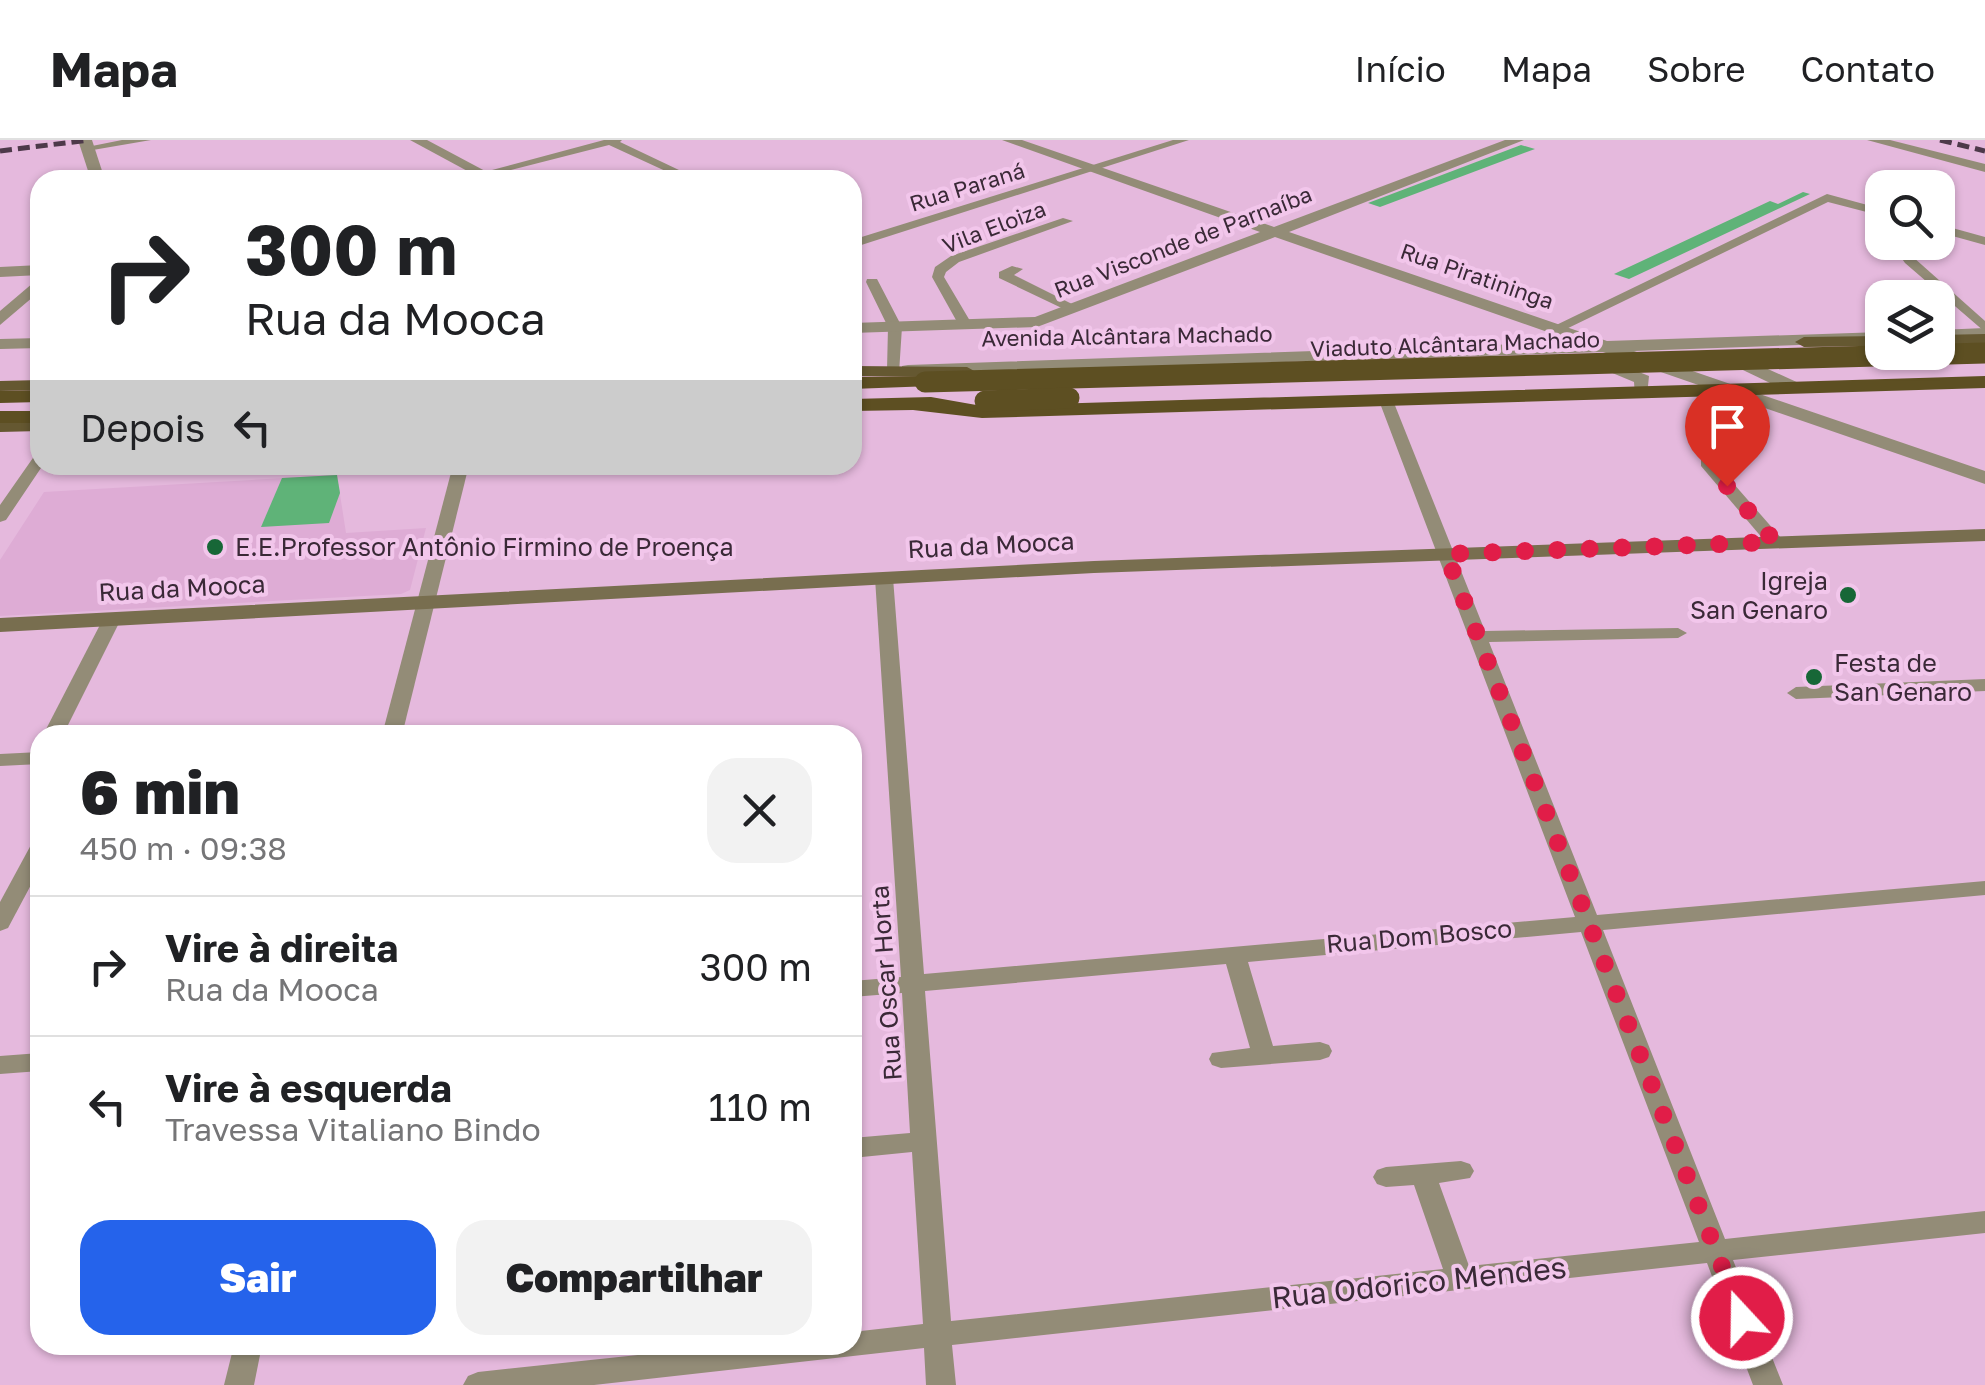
<!DOCTYPE html>
<html lang="pt">
<head>
<meta charset="utf-8">
<style>
  :root { --surface:#fff; --page:#f2f2f2; --text:#202124; --muted:#757577; --line:#e0e0e0; --accent:#2563eb }
  body { margin:0; font-family:"Golos Text",sans-serif; background:var(--page); color:var(--text); height:100vh; display:flex; flex-direction:column; font-size:38px; white-space:nowrap }
  * { box-sizing:border-box; margin:0 }
  p { font-size:32px; color:var(--muted) }
  .icon { flex:none; width:55px; height:55px; fill:none; stroke:currentColor; stroke-width:2; stroke-linecap:round; stroke-linejoin:round }
  .map { position:relative; flex:1; overflow:hidden }
  .details { position:absolute; left:30px; top:585px; width:832px; height:630px; display:flex; flex-direction:column; background:var(--surface); border-radius:30px; box-shadow:0 2px 8px #0004 }
  .details>* { flex:none }
  .guide { position:absolute; left:30px; top:30px; width:832px; height:305px; border-radius:30px; box-shadow:0 2px 8px #0004; background:#fff; color:var(--text); overflow:hidden }
  .tools { position:absolute; left:1865px; top:30px; display:grid; gap:20px }
  .tools a { display:grid; place-items:center; width:90px; height:90px; border-radius:20px; background:var(--surface); box-shadow:0 2px 8px #0004; font-size:50px }
  .pin { position:absolute; display:grid; place-items:center; width:85px; height:85px; color:#fff; margin:-102px -42px; border-radius:50% 50% 50% 0; rotate:-45deg; box-shadow:0 0 10px #0007 }
  .pin .icon { rotate:45deg }
  .me { position:absolute; width:110px; margin:-55px; rotate:339deg; stroke-linejoin:round; filter:drop-shadow(0 0 8px #0008) }
  .turn { display:flex; align-items:center; gap:35px; height:210px; padding:0 50px; font-size:45px }
  .turn .icon { width:130px; height:130px; stroke-width:2.5 }
  .turn b { display:block; font-size:70px; line-height:85px }
  .then { display:flex; align-items:center; height:95px; padding:0 50px; background:#0003; gap:20px; font-size:38px }
  .round { display:grid; place-items:center; flex:none; width:105px; height:105px; border-radius:30px; background:var(--page) }
  .summary { display:flex; align-items:center; justify-content:space-between; height:170px; padding:0 50px }
  h1 { font-size:60px; font-weight:800; line-height:75px }
  .action { display:flex; gap:20px; margin-top:auto; padding:20px 50px }
  .action a { flex:1; height:115px; border-radius:30px; background:var(--accent); color:#fff; font-size:40px; font-weight:800; line-height:115px; text-align:center }
  .action a+a { background:var(--page); color:var(--text) }
  ul { padding:0; list-style:none }
  li { display:flex; align-items:center; gap:30px; height:140px; padding:0 50px; border-top:2px solid var(--line) }
  li div { flex:1 }
  li b { display:block; font-size:38px }
  li em { font-style:normal }
  header { display:flex; align-items:center; gap:60px; box-sizing:border-box; height:140px; padding:0 50px; background:var(--surface); border-bottom:2px solid var(--line) }
  header strong { font-size:48px }
  nav { display:flex; gap:55px; margin-inline-start:auto; font-size:35px }
  .map>svg:first-child { display:block }
</style>
</head>
<body>
<header>
<strong>Mapa</strong>
<nav><a>Início</a><a>Mapa</a><a>Sobre</a><a>Contato</a></nav>
</header>
<div class="map">
<svg width="1985" height="1245" viewBox="0 0 1985 1245">
  <rect width="100%" height="100%" fill="#e5b9dd"/>
  <polygon fill="#deacd5" points="337,335 346,393 426,388 410,450 401,454 0,476 0,420 44,352"/>
  <g fill="#5fb378">
    <polygon points="1521,5 1535,9 1380,67 1368,63"/>
    <polygon points="1803,52 1810,54 1629,139 1614,134 1770,61 1778,64"/>
    <polygon points="337,335 340,353 329,383 261,387 282,338"/>
  </g>
  <g fill="none" stroke-linecap="round" stroke-linejoin="round">
    <g fill="#938c77" fill-rule="evenodd">
      <polygon points="122,0 151,0 87,11 82,8"/>
      <polygon points="604,0 622,0 620,2 700,40 685,40 609,5 483,37 477,34"/>
      <polygon points="1173,0 1189,0 852,108 852,100"/>
      <polygon points="1827,54 1882,69 1882,76 1828,62 1560,192 1548,189"/>
      <polygon points="1063,78 1073,81 959,122 946,132 944,137 973,186 961,189 932,137 935,127 951,116"/>
      <polygon points="1938,84 1985,97 1985,105 1938,92"/>
      <polygon points="1897,102 1909,102 1908,110 1913,117 1985,181 1985,192 1905,123 1896,110"/>
      <polygon points="1012,126 1023,129 1014,135 1080,168 1068,171 999,138 999,132"/>
      <polygon points="867,139 877,139 902,187 899,233 887,230 888,187 866,142"/>
      <path d="M1385,254l7,4 93,233 193,-3 9,5 -9,5 -189,4 108,273 388,-34v14l-382,35 122,309 260,-28v22l-252,27 50,125h-30l-46,-122 -755,82 4,40h-30l-2,-37 -330,37h-131l5,-9 10,-4 254,-27h120v-13l71,-8 -11,-172 -60,6v-20l58,-5 -8,-140 -50,4v-16l49,-4 -26,-399 3,-4h12l3,4 31,396 651,-57 -197,-519zM1581,792l118,310 -230,24 -30,-83 31,-5 4,-7 -4,-7 -9,-3 -75,6 -9,3 -4,7 4,7 9,3 28,-2 29,84 -492,52 -26,-330 301,-27 24,84 -38,5 -3,6 3,6 9,3 99,-8 9,-3 3,-6 -3,-6 -9,-3 -47,4 -25,-84z"/>
      <polygon points="40,313 40,325 43,325 6,380 0,382 0,365 35,315"/>
      <polygon points="1707,318 1713,320 1781,398 1781,406 1769,406 1701,326 1701,320"/>
      <polygon points="453,325 469,325 402,595 382,595"/>
      <polygon points="112,474 121,479 63,595 43,595 103,479"/>
      <polygon points="1985,539 1985,551 1796,559 1787,553 1796,547"/>
      <polygon points="40,612 40,624 0,626 0,614"/>
      <polygon points="40,701 40,728 8,788 0,791 0,762 32,703"/>
      <polygon points="40,913 40,931 0,934 0,916"/>
      <polygon points="234,1205 262,1205 254,1245 224,1245"/>
    </g>
    <g fill="#938c77" fill-rule="evenodd">
      <polygon points="78,0 92,0 105,40 91,40"/>
      <polygon points="410,0 427,0 502,40 484,40"/>
      <polygon points="1002,0 1022,0 1274,87 1505,0 1524,0 1289,92 1607,201 1882,192 1882,202 1634,211 1985,331 1985,344 1603,212 902,234 902,226 908,225 1576,202 1275,97 1037,187 852,193 852,183 1035,177 1260,92"/>
      <polygon points="1867,0 1890,0 1985,24 1985,32"/>
      <polygon points="40,125 40,135 0,137 0,127"/>
      <polygon points="40,137 40,151 0,185 0,171"/>
      <polygon points="1985,188 1985,198 1938,200 1938,190"/>
      <polygon points="40,198 40,208 0,209 0,199"/>
      <polygon points="1728,211 1801,244 1804,248 1801,252 1789,252 1722,220 1722,212"/>
      <polygon points="1604,218 1649,236 1647,256 1635,256 1634,242 1598,227 1595,223"/>
    </g>
    <polygon fill="#786e4f" fill-rule="evenodd" points="1985,389 1985,401 1094,433 0,492 0,478 1094,421"/>
    <g fill="#655831" fill-rule="evenodd">
      <polygon points="1985,194 1985,204 1938,205 1938,195"/>
      <polygon points="1882,196 1882,206 1804,207 1795,202 1804,197"/>
      <polygon points="852,226 967,227 976,232 967,237 852,236"/>
      <polygon points="40,240 40,250 0,251 0,241"/>
      <polygon points="40,279 40,291 0,292 0,280"/>
    </g>
    <g fill="#5d4f22" fill-rule="evenodd">
      <polygon points="925,236 935,242 932,246 852,249 852,237"/>
      <polygon points="1985,236 1985,248 982,278 913,270 852,271 852,259 931,257 982,266"/>
      <polygon points="40,250 40,262 0,263 0,251"/>
      <rect x="0" y="271" width="40" height="12"/>
    </g>
    <g stroke="#4d394a" stroke-width="5" stroke-dasharray="12 6" stroke-linecap="butt">
      <polyline points="1940,0 1985,11"/>
      <polyline points="0,11 89,0"/>
    </g>
    <g stroke="#5d4f22" stroke-width="21">
      <polyline points="925,242 1985,213"/>
      <polyline points="985,261 1069,258"/>
    </g>
  </g>
  <g fill="none" stroke-linecap="round" stroke-linejoin="round">
    <polyline stroke="#e11d48" stroke-width="18" stroke-dasharray="0 32.4" points="1727,346 1775,402 1446,414 1742,1178"/>
  </g>
  <g fill="#176737" stroke="#f2c6eb" stroke-width="4">
    <circle cx="215" cy="407" r="10"/>
    <circle cx="1848" cy="455" r="10"/>
    <circle cx="1814" cy="537" r="10"/>
  </g>
  <g text-anchor="middle" stroke-width="8" stroke-linejoin="round" paint-order="stroke">
    <g font-size="22" fill="#3a2937" stroke="#f2c6eb">
      <text transform="translate(967 47) rotate(-17)" y="8">Rua Paraná</text>
      <text transform="translate(994 87) rotate(-21)" y="8">Vila Eloiza</text>
      <text transform="translate(1183 102) rotate(-21)" y="8">Rua Visconde de Parnaíba</text>
      <text transform="translate(1477 136) rotate(19)" y="8">Rua Piratininga</text>
      <text transform="translate(1127 196) rotate(-1)" y="8">Avenida Alcântara Machado</text>
      <text transform="translate(1455 204) rotate(-2)" y="8">Viaduto Alcântara Machado</text>
    </g>
    <g font-size="25" fill="#3a2937" stroke="#f2c6eb">
      <text transform="translate(991 405) rotate(-3)" y="9">Rua da Mooca</text>
      <text transform="translate(182 448) rotate(-3)" y="9">Rua da Mooca</text>
      <text transform="translate(1419 796) rotate(-5)" y="9">Rua Dom Bosco</text>
      <text transform="translate(886 843) rotate(-94)" y="9">Rua Oscar Horta</text>
    </g>
    <g font-size="25" fill="#3a2937" stroke="#f2c6eb" text-anchor="start">
      <text x="235" y="416">E.E.Professor Antônio Firmino de Proença</text>
      <text x="1828" y="450" text-anchor="end">Igreja<tspan x="1828" dy="29">San Genaro</tspan></text>
      <text x="1834" y="532">Festa de<tspan x="1834" dy="29">San Genaro</tspan></text>
    </g>
    <g font-size="30" fill="#3a2937" stroke="#f2c6eb">
      <text transform="translate(1419 1143) rotate(-6)" y="10">Rua Odorico Mendes</text>
    </g>
  </g>
</svg>
<div class="tools">
<a><svg class="icon" aria-label="search" viewBox="0 0 24 24"><circle cx="10" cy="10" r="6"/><path d="M15 15l6 6"/></svg></a>
<a><svg class="icon" aria-label="layers" viewBox="0 0 24 24"><path d="M12 4l9 5-9 5-9-5zM3 14l9 5 9-5"/></svg></a>
</div>
<div class="pin" style="left:1727px;top:346px;background:#d93025"><svg class="icon" aria-label="arrive" viewBox="0 0 24 24"><path d="M6 21V4h12l-3 4 3 4H6"/></svg></div>
<svg class="me" style="left:1742px;top:1178px" viewBox="-20 -20 40 40"><circle r="17" fill="#e11d48" stroke="#fff" stroke-width="3"/><path d="M0-11L8 9 0 5-8 9z" fill="#fff"/></svg>
<div class="guide">
<div class="turn"><svg class="icon" aria-label="right" viewBox="0 0 24 24"><path d="M7 20v-9h11M14 6l5 5-5 5"/></svg><div><b>300 m</b>Rua da Mooca</div></div>
<div class="then">Depois<svg class="icon" aria-label="left" viewBox="0 0 24 24"><path d="M17 20v-9H6M10 6l-5 5 5 5"/></svg></div>
</div>
<section class="details">
<div class="summary"><div><h1>6 min</h1><p>450 m · 09:38</p></div><a class="round"><svg class="icon" aria-label="close" viewBox="0 0 24 24"><path d="M6 6l12 12M18 6L6 18"/></svg></a></div>
<ul>
<li><svg class="icon" aria-label="right" viewBox="0 0 24 24"><path d="M7 20v-9h11M14 6l5 5-5 5"/></svg><div><b>Vire à direita</b><p>Rua da Mooca</p></div><em>300 m</em></li>
<li><svg class="icon" aria-label="left" viewBox="0 0 24 24"><path d="M17 20v-9H6M10 6l-5 5 5 5"/></svg><div><b>Vire à esquerda</b><p>Travessa Vitaliano Bindo</p></div><em>110 m</em></li>
</ul>
<div class="action"><a>Sair</a><a>Compartilhar</a></div>
</section>
</div>
</body>
</html>
